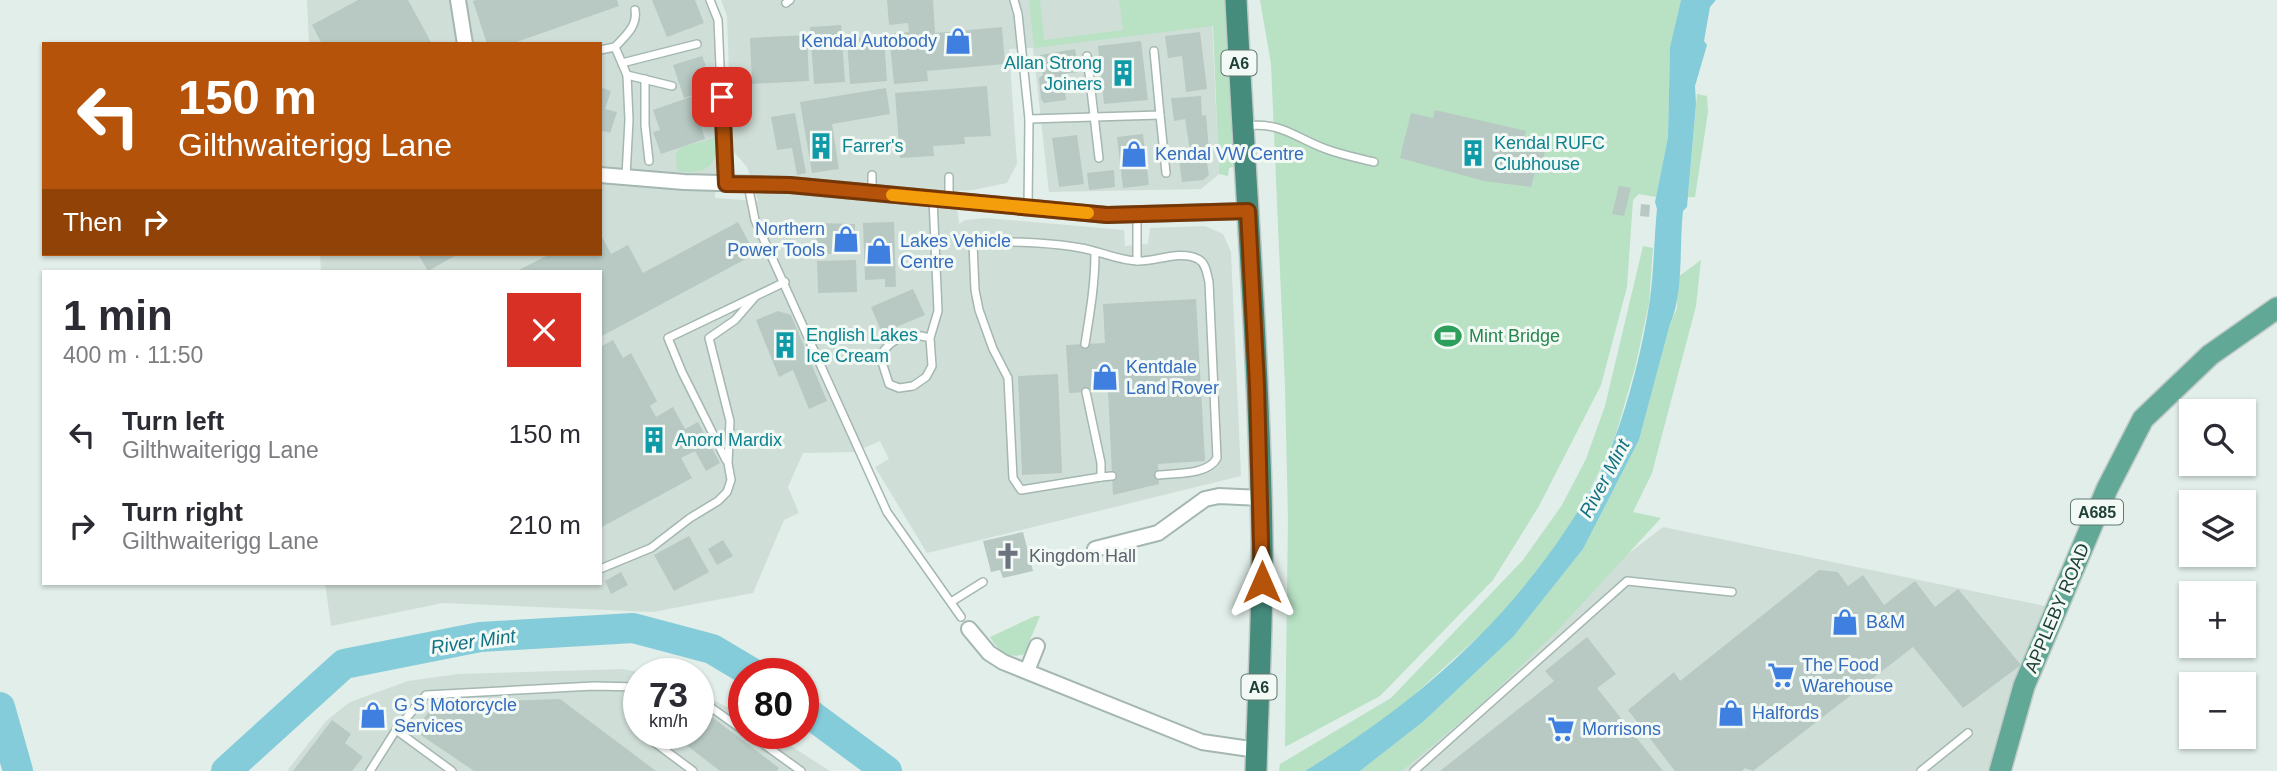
<!DOCTYPE html>
<html lang="en">
<head>
<meta charset="utf-8">
<style>
  :root { --surface:#fff; --page:#f7f7f7; --text:#2b2b33; --muted:#7c7c81 }
  body { margin:0; font-family:Helvetica,sans-serif; background:var(--page); color:var(--text); height:100vh; display:flex; flex-direction:column; font-size:26px; white-space:nowrap }
  * { box-sizing:border-box; margin:0 }
  p { font-size:23px; color:var(--muted) }
  .icon { flex:none; width:38px; height:38px; fill:none; stroke:currentColor; stroke-width:2; stroke-linecap:round; stroke-linejoin:round }
  .map { position:relative; flex:1; overflow:hidden }
  .details { position:absolute; left:42px; top:270px; width:560px; height:315px; display:flex; flex-direction:column; background:var(--surface); border-radius:0px; box-shadow:0 2px 5px #0004 }
  .details>* { flex:none }
  .guide { position:absolute; left:42px; top:42px; width:560px; height:214px; border-radius:0px; box-shadow:0 2px 5px #0004; background:#b45309; color:#fff; overflow:hidden }
  .fabs { position:absolute; left:2179px; top:399px; display:grid; gap:14px }
  .fabs a { display:grid; place-items:center; width:77px; height:77px; border-radius:0px; background:var(--surface); box-shadow:0 2px 5px #0004; font-size:35px }
  .speed { position:absolute; left:623px; top:658px; display:flex; gap:14px; font-size:35px; font-weight:700; text-align:center }
  .speed>* { display:grid; place-content:center; width:91px; height:91px; border-radius:50%; background:var(--surface); box-shadow:0 2px 5px #0004; line-height:1 }
  .speed small { font-size:18px; font-weight:400 }
  .speed .limit { border:10px solid #d22; background:#fff; color:#111 }
  .pin { position:absolute; display:grid; place-items:center; width:60px; height:60px; color:#fff; margin:-30px; border-radius:14px; box-shadow:0 4px 10px #0006 }
  .me { position:absolute; width:77px; margin:-38px; rotate:0deg; stroke-linejoin:round; filter:drop-shadow(0 0 5px #0008) }
  .turn { display:flex; align-items:center; gap:24px; height:147px; padding:0 21px; font-size:32px }
  .turn .icon { width:91px; height:91px; stroke-width:2.5 }
  .turn b { display:block; font-size:49px; line-height:60px }
  .then { display:flex; align-items:center; height:66px; padding:0 21px; background:#0003; gap:14px; font-size:26px }
  .round { display:grid; place-items:center; flex:none; width:74px; height:74px; border-radius:0px; background:var(--page) }
  .overview { display:flex; align-items:center; justify-content:space-between; height:119px; padding:0 21px }
  h1 { font-size:42px; font-weight:700; line-height:52px }
  ul { padding:0; list-style:none }
  li { display:flex; align-items:center; gap:21px; height:91px; padding:0 21px }
  li div { flex:1 }
  li b { display:block; font-size:26px }
  li em { font-style:normal }
  .map>svg:first-child { display:block }
</style>
</head>
<body>
<div class="map">
<svg width="2277" height="771" viewBox="0 0 2277 771">
  <rect width="100%" height="100%" fill="#e2eee9"/>
  <g fill="#d0ded8">
    <polygon points="307,0 708,0 713,21 715,52 713,103 717,147 715,198 758,201 747,167 734,152 731,130 727,16 721,0 1211,0 1219,174 1201,189 1049,192 1033,48 1009,49 1017,164 1007,183 973,190 955,191 959,224 965,220 986,218 1124,230 1125,246 1148,244 1150,228 1205,226 1223,234 1231,252 1241,476 927,553 875,467 889,459 880,441 855,452 803,453 788,487 799,513 784,520 753,593 653,612 443,603 331,626 325,583 600,583 600,271 321,271 320,254 600,254 600,44 309,44"/>
    <polygon points="1663,527 2045,606 2009,695 1992,771 1378,771 1615,564"/>
    <polygon points="623,669 650,674 639,674 639,733 698,733 698,692 744,716 744,733 771,733 830,771 287,771 326,721 350,702 408,681 458,674"/>
  </g>
  <g fill="#b9e1c4">
    <polygon points="1029,0 1040,0 1044,40 1123,30 1119,0 1225,0 1233,167 1229,168 1228,176 1219,174 1213,26 1034,48"/>
    <polygon points="1260,0 1681,0 1670,47 1668,137 1656,197 1639,194 1633,200 1627,287 1601,385 1539,506 1493,580 1380,696 1285,747 1288,519 1285,386 1271,64"/>
    <polygon points="1697,94 1707,96 1708,112 1695,197 1688,197"/>
    <path d="M716,138c3,30 -13,37 -39,33l-1,-18 6,-6z"/>
    <polygon points="1643,246 1653,248 1649,303 1635,368 1613,444 1583,504 1546,560 1498,619 1406,702 1359,738 1305,771 1279,771 1280,764 1391,698 1523,560 1562,505 1586,459 1605,406"/>
    <polygon points="1701,260 1696,306 1652,473 1633,512 1661,518 1557,631 1485,701 1402,771 1360,771 1424,721 1513,637 1583,549 1639,440 1670,324 1677,308 1678,277"/>
    <path d="M1035,616h5l-16,38c-17,6 -26,-4 -34,-17z"/>
  </g>
  <path fill="#84ccd9" d="M1681,0h35l-6,7 -6,34 3,4 -12,41 1,18 -9,103 -4,4c-4,35 1,82 -13,113l-31,116 -56,109 -70,88 -89,84 -64,50h-55c104,-64 192,-138 260,-240 18,-27 37,-57 48,-88 17,-45 30,-97 37,-144 4,-30 4,-60 7,-90l-2,-7 13,-65 2,-90z"/>
  <g fill="none" stroke-linecap="round" stroke-linejoin="round">
    <g stroke="#84ccd9" stroke-width="30">
      <polyline points="0,707 18,771"/>
      <polyline points="803,709 887,771"/>
      <polyline points="226,771 344,664 480,637 633,628 712,649 754,674"/>
    </g>
  </g>
  <g fill="#b7c9c2">
    <polygon points="358,0 408,0 432,44 322,44 312,25"/>
    <polygon points="476,0 617,0 619,6 511,44 487,44 473,1"/>
    <polygon points="652,0 695,0 704,23 667,37"/>
    <polygon points="887,0 933,0 935,33 1002,27 1005,64 927,71 928,81 894,84 889,34 909,32 908,23 889,25"/>
    <polygon points="841,25 845,82 814,84 810,27"/>
    <polygon points="1200,32 1207,89 1186,92 1182,56 1168,58 1165,36"/>
    <polygon points="807,35 809,81 752,84 750,38"/>
    <polygon points="884,36 887,81 850,84 847,39"/>
    <polygon points="1141,41 1148,100 1104,104 1098,46"/>
    <polygon points="1075,49 1079,72 1063,74 1066,100 1044,103 1041,99 1039,78 1043,75 1040,55"/>
    <polygon points="702,56 706,66 699,68 707,90 684,98 673,65"/>
    <polygon points="987,86 991,136 964,137 965,144 933,146 934,156 900,158 895,93"/>
    <polygon points="600,87 611,91 605,109 617,112 610,133 600,130"/>
    <polygon points="886,88 890,114 832,124 839,169 812,173 800,102"/>
    <polygon points="699,94 707,118 699,121 705,139 661,154 653,132 660,130 653,110"/>
    <polygon points="1201,96 1202,116 1206,115 1209,151 1205,151 1209,175 1203,180 1182,182 1178,153 1190,151 1185,119 1174,121 1171,98"/>
    <polygon points="1435,110 1526,131 1523,141 1546,148 1539,174 1535,173 1531,187 1484,181 1400,158 1411,113 1433,118"/>
    <polygon points="795,113 806,173 797,175 792,148 777,150 771,117"/>
    <polygon points="1143,134 1149,185 1123,188 1117,137"/>
    <polygon points="1077,135 1084,184 1059,187 1052,138"/>
    <polygon points="1114,170 1115,187 1089,190 1087,173"/>
    <polygon points="1619,186 1631,188 1624,216 1612,214"/>
    <polygon points="1641,204 1650,205 1649,217 1640,216"/>
    <polygon points="738,222 755,254 600,337 600,271 517,271 550,254 600,254 600,233 611,254 628,245 643,273"/>
    <polygon points="894,222 896,287 885,287 885,279 865,280 863,223"/>
    <polygon points="817,223 855,224 854,254 816,254"/>
    <polygon points="418,254 458,254 428,271"/>
    <polygon points="856,260 857,292 818,293 817,261"/>
    <polygon points="913,289 925,315 882,333 871,307"/>
    <polygon points="1196,299 1205,461 1158,464 1159,484 1113,495 1108,391 1069,393 1066,345 1105,343 1103,304"/>
    <polygon points="778,311 791,315 827,401 809,409 793,370 779,377 756,320"/>
    <polygon points="613,340 623,358 631,353 657,401 650,406 656,417 673,407 685,429 698,422 720,463 706,471 695,451 681,458 692,478 600,528 600,347"/>
    <polygon points="1058,374 1062,473 1022,475 1018,376"/>
    <polygon points="1023,532 1033,571 1003,578 1000,570 991,572 983,541"/>
    <polygon points="689,536 709,572 674,591 654,555"/>
    <polygon points="723,540 733,556 717,565 708,549"/>
    <polygon points="1819,570 1838,572 1848,586 1863,575 1884,605 1915,581 1935,607 1958,589 2021,665 1963,708 1913,647 1753,771 1745,768 1742,771 1675,771 1628,710 1674,672 1680,681"/>
    <polygon points="621,572 628,585 611,594 605,581"/>
    <polygon points="1587,637 1616,674 1597,688 1663,771 1440,771 1554,681 1545,671"/>
    <polygon points="560,699 656,771 474,771 415,731 435,703"/>
    <polygon points="372,700 387,711 373,730 358,719"/>
    <polygon points="708,714 779,768 777,771 720,771 685,744 693,733 698,733 698,726"/>
    <polygon points="332,720 351,734 345,743 363,757 352,771 293,771"/>
  </g>
  <g fill="none" stroke-linecap="round" stroke-linejoin="round">
    <defs>
      <g id="service">
        <polyline points="710,0 718,20 725,183"/>
        <polyline points="1014,0 1018,14 1029,119 1028,208"/>
        <polyline points="786,3 790,0"/>
        <path d="M615,47c10,-11 23,-21 20,-37"/>
        <polyline points="600,50 615,47 627,75 672,86"/>
        <polyline points="1087,56 1099,158"/>
        <polyline points="622,63 697,44"/>
        <polyline points="645,79 645,125 649,161"/>
        <polyline points="1160,115 1166,173"/>
        <polyline points="1029,119 1160,115 1154,51"/>
        <path d="M1244,126c40,-4 49,11 82,23 16,6 32,9 48,13"/>
        <polyline points="626,176 629,120 627,75"/>
        <polyline points="748,185 755,220 887,512 961,617"/>
        <polyline points="872,193 872,175"/>
        <polyline points="949,200 949,177"/>
        <polyline points="1137,215 1137,261"/>
        <path d="M930,338c-22,-7 -38,-1 -50,18l9,28 10,4 14,-2 13,-9 6,-11 -2,-28 8,-27 -5,-112"/>
        <path d="M1085,344c5,-31 10,-60 10,-91"/>
        <path d="M1086,392l15,71v14l-80,13 -8,-12 -5,-100 -15,-29 -14,-39 -4,-20 -2,-46 5,-3c34,1 70,1 103,7 19,3 38,13 58,13 18,0 42,-11 59,-2 8,4 9,15 11,23l8,176c-9,17 -41,15 -58,17"/>
        <polyline points="726,460 682,372 668,338 785,282"/>
        <polyline points="1101,477 1112,476"/>
        <polyline points="600,569 651,548 690,518 718,501 727,492 731,480 728,463 730,421 709,338 735,320 755,297"/>
        <polyline points="951,602 983,582"/>
        <polyline points="698,702 709,706 744,731"/>
        <polyline points="654,733 654,742 693,771"/>
        <polyline points="748,733 801,771"/>
        <polyline points="370,771 396,730"/>
        <polyline points="452,771 396,730 426,695 594,686 639,687"/>
        <polyline points="1414,771 1627,581 1732,592"/>
        <polyline points="1921,771 1968,733"/>
      </g>
      <g id="minor">
        <polyline points="458,0 465,44"/>
        <polyline points="600,175 684,182 790,185 1107,215 1248,211"/>
        <polyline points="1095,549 1158,533 1205,499 1219,496 1261,498"/>
        <polyline points="969,629 989,653 1003,662 1202,742 1257,750"/>
        <polyline points="1027,671 1037,646"/>
      </g>
      <polyline id="primary" points="2000,771 2024,686 2107,489 2143,419 2210,355 2277,308"/>
      <path id="trunk" d="M1236,0c9,179 23,359 26,539 1,77 -4,154 -6,232"/>
    </defs>
    <use href="#service" stroke="#a4b7b0" stroke-width="10"/>
    <use href="#minor" stroke="#a4b7b0" stroke-width="18"/>
    <use href="#primary" stroke="#c1cac7" stroke-width="24"/>
    <use href="#trunk" stroke="#c1cac7" stroke-width="24"/>
    <use href="#service" stroke="#fff" stroke-width="7"/>
    <use href="#minor" stroke="#fff" stroke-width="14"/>
    <use href="#primary" stroke="#62a896" stroke-width="21"/>
    <use href="#trunk" stroke="#458c7c" stroke-width="21"/>
  </g>
  <g fill="none" stroke-linecap="round" stroke-linejoin="round">
    <defs>
      <polyline id="route" points="722,97 726,184 790,185 1107,215 1248,211 1257,385 1262,582"/>
    </defs>
    <use href="#route" stroke="#753606" stroke-width="18"/>
    <use href="#route" stroke="#b45309" stroke-width="12"/>
    <polyline stroke="#f59e0b" stroke-width="12" points="892,195 1088,213"/>
  </g>
  <defs>
    <symbol id="shop-bare" viewBox="-9 -9 18 18"><path d="M-5-2.5h2.3a2.7 3.5 0 0 1 5.4 0H5L5.5 6h-11ZM-1.5-2.5h3a1.5 2.3 0 0 0-3 0Z" fill="#3f7fe0" stroke="#f3faf6" stroke-width="2.5" paint-order="stroke"/></symbol>
    <symbol id="building-bare" viewBox="-9 -9 18 18"><path d="M-4-6H4V6H1V3H-1V6H-4ZM-2.5-4.3h1.7v1.8h-1.7ZM.8-4.3h1.7v1.8H.8ZM-2.5-1h1.7V.8h-1.7ZM.8-1h1.7V.8H.8Z" fill="#0f9aa8" stroke="#f3faf6" stroke-width="2.5" paint-order="stroke"/></symbol>
    <symbol id="stadium-bare" viewBox="-9 -9 18 18"><path d="M0-5a6.5 5 0 1 0 0 10a6.5 5 0 1 0 0-10ZM-3.5-1.8h7v3.6h-7Z" fill="#2e9e5b" stroke="#f3faf6" stroke-width="2.5" paint-order="stroke"/></symbol>
    <symbol id="church-bare" viewBox="-9 -9 18 18"><path d="M-1.2-6h2.4v3.5h3.3v2.4h-3.3V6h-2.4V-.1h-3.3v-2.4h3.3Z" fill="#6b7280" stroke="#f3faf6" stroke-width="2.5" paint-order="stroke"/></symbol>
    <symbol id="supermarket-bare" viewBox="-9 -9 18 18"><path d="M-6-5.5h2.5l.6 2H6L4.5 2H-2.5L-4.4-4H-6ZM-1.5 3.2a1.3 1.3 0 1 0 .1 0ZM3 3.2a1.3 1.3 0 1 0 .1 0Z" fill="#3f7fe0" stroke="#f3faf6" stroke-width="2.5" paint-order="stroke"/></symbol>
  </defs>
  <g fill-rule="evenodd">
    <use href="#shop-bare" x="939" y="22" width="38" height="38"/>
    <use href="#building-bare" x="1104" y="54" width="38" height="38"/>
    <use href="#building-bare" x="802" y="127" width="38" height="38"/>
    <use href="#building-bare" x="1454" y="134" width="38" height="38"/>
    <use href="#shop-bare" x="1115" y="135" width="38" height="38"/>
    <use href="#shop-bare" x="827" y="220" width="38" height="38"/>
    <use href="#shop-bare" x="860" y="232" width="38" height="38"/>
    <use href="#stadium-bare" x="1429" y="317" width="38" height="38"/>
    <use href="#building-bare" x="766" y="326" width="38" height="38"/>
    <use href="#shop-bare" x="1086" y="358" width="38" height="38"/>
    <use href="#building-bare" x="635" y="421" width="38" height="38"/>
    <use href="#church-bare" x="989" y="537" width="38" height="38"/>
    <use href="#shop-bare" x="1826" y="603" width="38" height="38"/>
    <use href="#supermarket-bare" x="1762" y="656" width="38" height="38"/>
    <use href="#shop-bare" x="1712" y="694" width="38" height="38"/>
    <use href="#shop-bare" x="354" y="696" width="38" height="38"/>
    <use href="#supermarket-bare" x="1542" y="710" width="38" height="38"/>
  </g>
  <g text-anchor="middle" stroke-width="6" stroke-linejoin="round" paint-order="stroke">
    <g fill="#f3faf6" stroke="#5f7871" stroke-width="2">
      <rect x="1221.5" y="50.5" width="35" height="25" rx="5"/>
      <rect x="2071" y="499.5" width="52" height="25" rx="5"/>
      <rect x="1241.5" y="674.5" width="35" height="25" rx="5"/>
    </g>
    <g font-size="16" font-weight="bold" fill="#204138">
      <text x="1239" y="69">A6</text>
      <text x="2097" y="518">A685</text>
      <text x="1259" y="693">A6</text>
    </g>
    <g font-size="18" fill="#366cbe" stroke="#f3faf6" text-anchor="start">
      <text x="937" y="47" text-anchor="end">Kendal Autobody</text>
      <text x="1155" y="160">Kendal VW Centre</text>
      <text x="825" y="235" text-anchor="end">Northern<tspan x="825" dy="21">Power Tools</tspan></text>
      <text x="900" y="247">Lakes Vehicle<tspan x="900" dy="21">Centre</tspan></text>
      <text x="1126" y="373">Kentdale<tspan x="1126" dy="21">Land Rover</tspan></text>
      <text x="1866" y="628">B&amp;M</text>
      <text x="1802" y="671">The Food<tspan x="1802" dy="21">Warehouse</tspan></text>
      <text x="394" y="711">G S Motorcycle<tspan x="394" dy="21">Services</tspan></text>
      <text x="1752" y="719">Halfords</text>
      <text x="1582" y="735">Morrisons</text>
    </g>
    <g font-size="18" fill="#0d838f" stroke="#f3faf6" text-anchor="start">
      <text x="1102" y="69" text-anchor="end">Allan Strong<tspan x="1102" dy="21">Joiners</tspan></text>
      <text x="1494" y="149">Kendal RUFC<tspan x="1494" dy="21">Clubhouse</tspan></text>
      <text x="842" y="152">Farrer's</text>
      <text x="806" y="341">English Lakes<tspan x="806" dy="21">Ice Cream</tspan></text>
      <text x="675" y="446">Anord Mardix</text>
    </g>
    <g font-size="18" fill="#27864d" stroke="#f3faf6" text-anchor="start">
      <text x="1469" y="342">Mint Bridge</text>
    </g>
    <g font-size="18" fill="#5b616d" stroke="#f3faf6" text-anchor="start">
      <text x="1029" y="562">Kingdom Hall</text>
    </g>
    <g font-size="18" fill="#204138" stroke="#f3faf6">
      <text transform="translate(2057 608) rotate(-67)" y="6">APPLEBY ROAD</text>
    </g>
    <g font-size="19" font-style="italic" fill="#137184" stroke="#f3faf6">
      <text transform="translate(1604 478) rotate(-62)" y="7">River Mint</text>
      <text transform="translate(473 641) rotate(-8)" y="7">River Mint</text>
    </g>
  </g>
</svg>
<div class="fabs">
<a><svg class="icon" aria-label="search" viewBox="0 0 24 24"><circle cx="10" cy="10" r="6"/><path d="M15 15l6 6"/></svg></a>
<a><svg class="icon" aria-label="layers" viewBox="0 0 24 24"><path d="M12 4l9 5-9 5-9-5zM3 14l9 5 9-5"/></svg></a>
<a>+</a>
<a>−</a>
</div>
<div class="speed"><div>73<small>km/h</small></div><div class="limit">80</div></div>
<div class="pin" style="left:722px;top:97px;background:#d93025"><svg class="icon" aria-label="arrive" viewBox="0 0 24 24"><path d="M6 21V4h12l-3 4 3 4H6"/></svg></div>
<svg class="me" style="left:1262px;top:582px" viewBox="-20 -20 40 40"><path d="M0-17L14 15 0 8-14 15z" fill="#b45309" stroke="#fff" stroke-width="4"/></svg>
<div class="guide">
<div class="turn"><svg class="icon" aria-label="left" viewBox="0 0 24 24"><path d="M17 20v-9H6M10 6l-5 5 5 5"/></svg><div><b>150 m</b>Gilthwaiterigg Lane</div></div>
<div class="then">Then<svg class="icon" aria-label="right" viewBox="0 0 24 24"><path d="M7 20v-9h11M14 6l5 5-5 5"/></svg></div>
</div>
<section class="details">
<div class="overview"><div><h1>1 min</h1><p>400 m · 11:50</p></div><a class="round" style="background:#d93025;color:#fff"><svg class="icon" aria-label="close" viewBox="0 0 24 24"><path d="M6 6l12 12M18 6L6 18"/></svg></a></div>
<ul>
<li><svg class="icon" aria-label="left" viewBox="0 0 24 24"><path d="M17 20v-9H6M10 6l-5 5 5 5"/></svg><div><b>Turn left</b><p>Gilthwaiterigg Lane</p></div><em>150 m</em></li>
<li><svg class="icon" aria-label="right" viewBox="0 0 24 24"><path d="M7 20v-9h11M14 6l5 5-5 5"/></svg><div><b>Turn right</b><p>Gilthwaiterigg Lane</p></div><em>210 m</em></li>
</ul>
</section>
</div>
</body>
</html>
